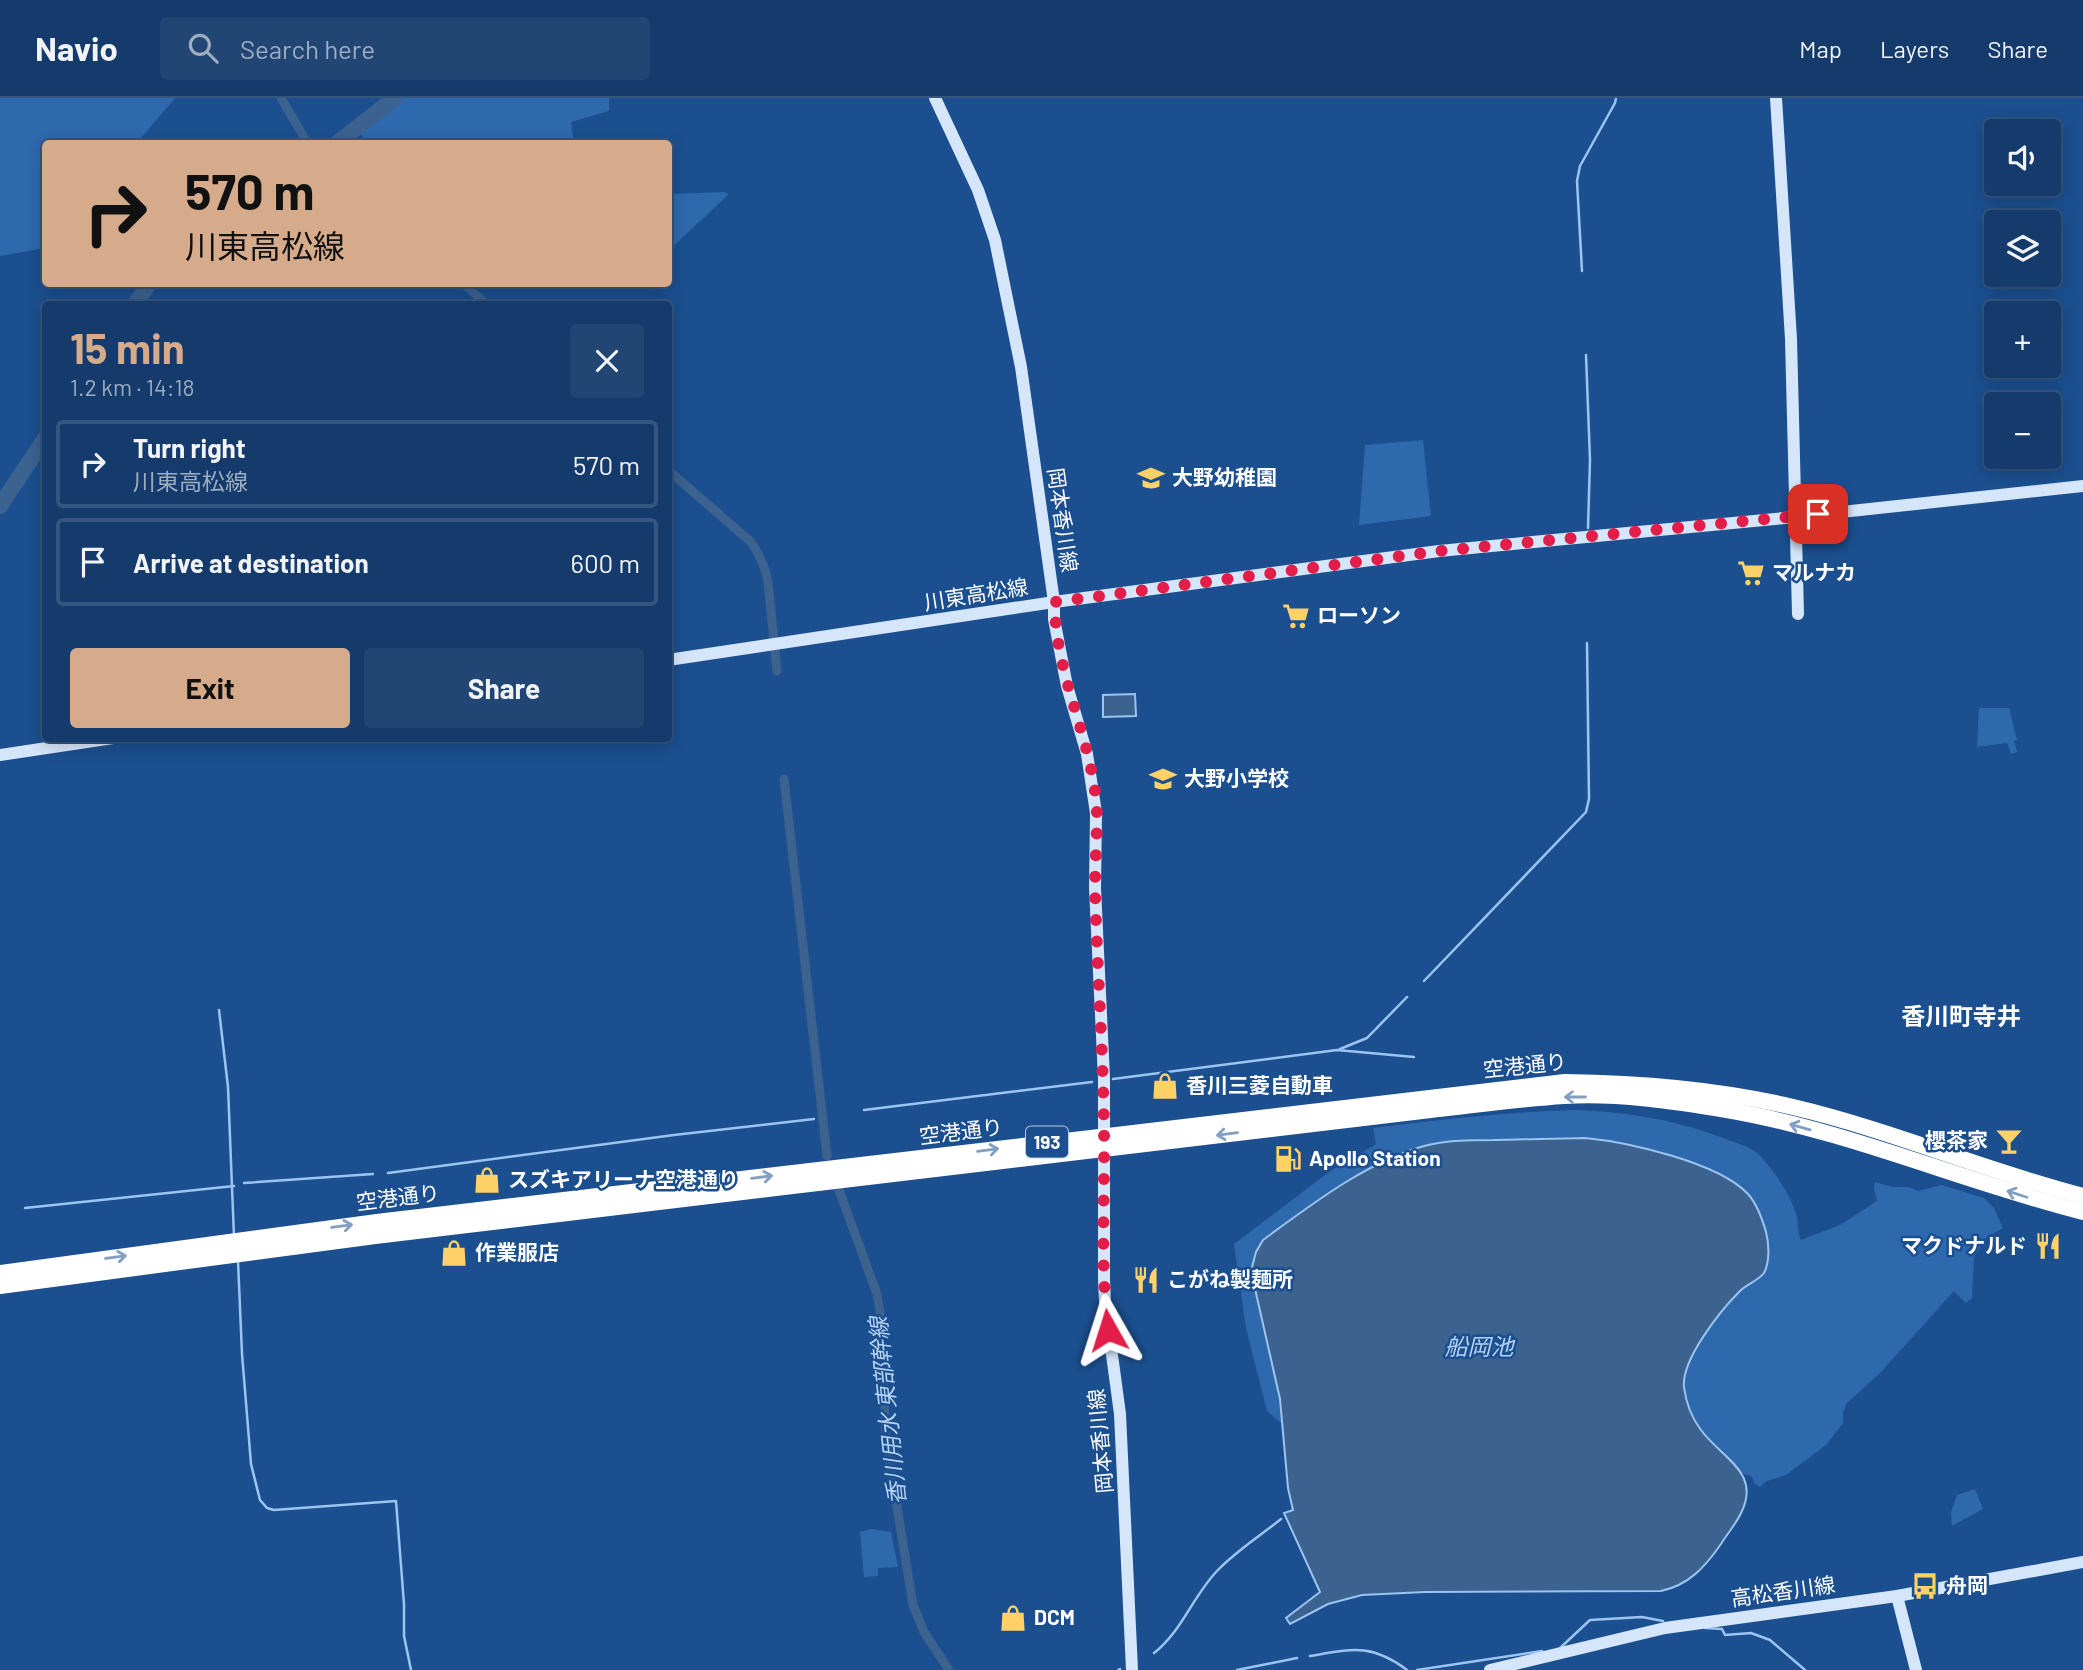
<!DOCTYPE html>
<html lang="en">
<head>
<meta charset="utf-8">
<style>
  :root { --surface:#143b6b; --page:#214673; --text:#f1f3f6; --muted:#9dadc1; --line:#33557e; --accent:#d6ab8b }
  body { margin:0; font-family:Barlow,"Noto Sans JP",sans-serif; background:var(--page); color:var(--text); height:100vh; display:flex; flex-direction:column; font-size:26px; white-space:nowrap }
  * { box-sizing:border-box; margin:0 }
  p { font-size:23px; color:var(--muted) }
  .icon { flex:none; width:38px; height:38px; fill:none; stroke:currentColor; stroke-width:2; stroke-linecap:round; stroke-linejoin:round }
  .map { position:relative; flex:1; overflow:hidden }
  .drawer { position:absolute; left:42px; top:203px; width:630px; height:441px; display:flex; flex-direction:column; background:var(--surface); border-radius:7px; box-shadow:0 4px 18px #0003,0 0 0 2px var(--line) }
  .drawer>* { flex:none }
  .banner { position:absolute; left:42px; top:42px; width:630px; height:147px; border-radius:7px; box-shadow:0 4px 18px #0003,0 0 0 2px var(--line); background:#d6ab8b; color:#111; overflow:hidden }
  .tools { position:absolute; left:1984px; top:21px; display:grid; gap:14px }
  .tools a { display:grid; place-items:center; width:77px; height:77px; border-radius:7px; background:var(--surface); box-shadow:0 4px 18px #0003,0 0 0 2px var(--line); font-size:35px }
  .pin { position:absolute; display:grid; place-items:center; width:60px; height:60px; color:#fff; margin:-30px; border-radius:14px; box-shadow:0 4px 10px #0006 }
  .me { position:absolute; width:77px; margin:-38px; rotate:354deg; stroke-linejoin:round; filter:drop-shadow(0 0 5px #0008) }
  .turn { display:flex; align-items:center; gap:24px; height:147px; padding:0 28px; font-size:32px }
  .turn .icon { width:91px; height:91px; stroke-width:2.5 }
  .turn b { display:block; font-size:49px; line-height:60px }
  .round { display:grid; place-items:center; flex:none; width:74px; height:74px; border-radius:7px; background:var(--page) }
  .headline { display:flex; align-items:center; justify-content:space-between; height:119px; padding:0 28px }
  h1 { font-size:42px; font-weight:700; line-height:52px; color:var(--accent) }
  .primary-button { display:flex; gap:14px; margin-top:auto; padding:14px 28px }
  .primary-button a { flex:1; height:80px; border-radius:7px; background:var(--accent); color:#111; font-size:28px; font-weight:700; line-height:80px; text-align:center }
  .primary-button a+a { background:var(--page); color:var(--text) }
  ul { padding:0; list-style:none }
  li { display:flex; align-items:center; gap:21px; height:88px; margin:0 14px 10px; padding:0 14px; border:4px solid var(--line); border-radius:7px }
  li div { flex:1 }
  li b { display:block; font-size:26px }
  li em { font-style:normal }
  header { display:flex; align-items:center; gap:42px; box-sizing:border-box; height:98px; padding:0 35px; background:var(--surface); border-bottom:2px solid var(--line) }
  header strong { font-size:33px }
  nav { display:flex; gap:38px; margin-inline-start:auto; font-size:24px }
  .search { width:490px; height:63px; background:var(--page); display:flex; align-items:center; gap:18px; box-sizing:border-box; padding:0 24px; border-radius:7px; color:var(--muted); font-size:26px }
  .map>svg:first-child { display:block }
</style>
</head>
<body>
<header>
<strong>Navio</strong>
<div class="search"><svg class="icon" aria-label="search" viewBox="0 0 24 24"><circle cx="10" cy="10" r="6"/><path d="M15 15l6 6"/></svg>Search here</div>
<nav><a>Map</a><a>Layers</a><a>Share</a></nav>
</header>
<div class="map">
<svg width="2083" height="1572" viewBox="0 0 2083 1572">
  <rect width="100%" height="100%" fill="#1b4f8f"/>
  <g fill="#2e69ad">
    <polygon points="0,0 175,0 137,45 46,46 45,150 0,158"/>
    <polygon points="399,0 609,0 609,13 571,24 574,45 366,45 358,32"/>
    <polygon points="724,94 729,96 669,152 669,96"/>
    <polygon points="1423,342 1431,418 1359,427 1365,347"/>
    <polygon points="1979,610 2009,610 2017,642 2014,643 2017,654 2011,656 2007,645 1977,649"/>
    <path d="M1574,1012c56,2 104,10 157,31 11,4 25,8 32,18 13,15 27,36 33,55 3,9 1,18 5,26l39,-15 37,-24 -3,-12 1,-7 18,5h16l9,4 24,-6 42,13 10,10 9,20 -16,9 -13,20 -2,41 -6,5 -12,-12 -74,82 -34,31 -3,9v10l-17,22 -40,30 -19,6 -7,6 -5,-3 -4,-8 -8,-2 -41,-42 -14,-23 -5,-27 7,-21 23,-39 27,-32 23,-15c0,-36 6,-50 -16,-81l-162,-56 -135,4 -24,3 -34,13 -81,47 -48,35 -7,12 -5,19 29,128 2,25 -15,-13 -21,-83 -12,-84 95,-72 47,-28 -3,-16c67,-8 133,-16 201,-18z"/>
    <polygon points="1975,1391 1983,1411 1952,1428 1951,1414 1957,1397"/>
    <polygon points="871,1431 891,1434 898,1469 878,1470 878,1478 864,1479 860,1434"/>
  </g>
  <g fill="#3c6290" stroke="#9cc4f0" stroke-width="2">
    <polygon points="1135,596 1136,618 1103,619 1103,597"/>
    <path d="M1585,1040c42,4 133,24 163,56 9,10 14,24 18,38 3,11 4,30 -2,41 -6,8 -19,12 -25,19 -18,18 -58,68 -55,95 2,16 7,30 17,43 19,27 61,42 40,83 -5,11 -14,21 -20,31 -16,23 -32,41 -60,47l-236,1 -63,3 -34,9 -38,20 -4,-6 34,-26 -36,-79 9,-3 -5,-22 -8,-89 -29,-128 5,-19 7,-12c49,-36 102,-77 161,-94 22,-6 47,-6 70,-6 30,-1 60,-1 91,-2z"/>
  </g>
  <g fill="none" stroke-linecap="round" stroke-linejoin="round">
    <g stroke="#9cc4f0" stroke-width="2.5">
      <polyline points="1582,173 1577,83 1580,68 1615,5 1616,0"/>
      <polyline points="1586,257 1590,362 1588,430"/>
      <polyline points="1424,883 1586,714 1589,701 1587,545"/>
      <polyline points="219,912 228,989 234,1139"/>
      <polyline points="1340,951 1367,940 1407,899"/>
      <polyline points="1113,981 1337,952 1414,959"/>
      <polyline points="864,1012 1092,984"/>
      <polyline points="388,1075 674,1037 814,1021"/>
      <polyline points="244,1085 373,1076"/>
      <polyline points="25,1110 234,1088"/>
      <polyline points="238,1163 242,1256 251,1366 260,1402 267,1410 274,1412 396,1403 404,1506 404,1538 411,1572"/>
      <polyline points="1705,1530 1722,1531 1725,1537 1751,1535 1770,1542 1805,1572"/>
      <polyline points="1559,1551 1590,1522 1642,1519 1663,1523"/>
      <path d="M1154,1555c28,-22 39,-57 63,-82 19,-20 43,-35 64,-52"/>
      <path d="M1310,1558c42,-7 61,-13 97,14"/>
      <polyline points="1118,1572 1120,1571"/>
      <polyline points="1237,1572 1297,1560"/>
      <polyline points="1417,1572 1542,1553"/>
    </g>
    <g stroke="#3c6290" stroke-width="9">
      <polyline points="281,0 308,46"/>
      <polyline points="464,186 486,206"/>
      <path d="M668,372l83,72c9,13 14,24 17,40l9,89"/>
      <polyline points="784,681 827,1058"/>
      <polyline points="839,1092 877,1196 880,1214 886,1341 913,1507 924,1534 949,1572"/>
    </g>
    <g stroke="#3c6290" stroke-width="16">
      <polyline points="336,46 395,0"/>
      <polyline points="135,206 147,189"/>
      <polyline points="0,408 46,339"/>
    </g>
    <g stroke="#d6e6fa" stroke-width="12">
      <polyline points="935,0 978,92 995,142 1021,269 1054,504 1054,521 1067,588 1087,656 1096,715 1095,790 1104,980 1104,1181 1105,1205 1120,1316 1132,1572"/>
      <polyline points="1776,0 1791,241 1798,516"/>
      <polyline points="668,562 1054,504 1439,453 1795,419 2083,388"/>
      <polyline points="0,657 113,640"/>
      <polyline points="1897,1498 1916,1572"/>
      <polyline points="1490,1572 1665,1530 1897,1498 2083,1464"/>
    </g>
    <g stroke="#fff" stroke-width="16">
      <path d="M0,1175l377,-51 1188,-140c77,1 152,7 228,25 98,23 192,64 290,89"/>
      <path d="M0,1188l375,-50 1047,-125c47,-5 95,-12 142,-15 54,-3 110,5 163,14 122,21 237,72 356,102"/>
    </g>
  </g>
  <defs><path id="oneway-shaft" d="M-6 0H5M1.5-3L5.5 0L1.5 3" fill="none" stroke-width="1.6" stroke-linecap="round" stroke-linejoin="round" transform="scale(1.75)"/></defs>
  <g stroke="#829ec1">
    <use href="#oneway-shaft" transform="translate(1575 999) rotate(-180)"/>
    <use href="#oneway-shaft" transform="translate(1800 1029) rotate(-164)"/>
    <use href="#oneway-shaft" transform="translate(1227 1036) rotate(173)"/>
    <use href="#oneway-shaft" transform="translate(988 1052) rotate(-7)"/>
    <use href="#oneway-shaft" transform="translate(762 1079) rotate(-7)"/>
    <use href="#oneway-shaft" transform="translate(2017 1096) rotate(-162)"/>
    <use href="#oneway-shaft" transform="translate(342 1128) rotate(-8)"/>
    <use href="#oneway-shaft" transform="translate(116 1159) rotate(-8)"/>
  </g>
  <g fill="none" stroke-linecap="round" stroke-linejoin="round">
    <path stroke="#e11d48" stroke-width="12" stroke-dasharray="0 21.6" d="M1108,1232c-8,-66 -3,-134 -4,-201 -1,-80 -7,-160 -9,-239 0,-25 2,-50 2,-75 -2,-73 -43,-139 -42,-213l384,-51 379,-37"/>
  </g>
  <defs>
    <symbol id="school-bare" viewBox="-9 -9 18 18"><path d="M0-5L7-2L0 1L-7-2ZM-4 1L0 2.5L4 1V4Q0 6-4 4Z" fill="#ffd166" stroke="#1b4f8f" stroke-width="2.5" paint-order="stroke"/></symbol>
    <symbol id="supermarket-bare" viewBox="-9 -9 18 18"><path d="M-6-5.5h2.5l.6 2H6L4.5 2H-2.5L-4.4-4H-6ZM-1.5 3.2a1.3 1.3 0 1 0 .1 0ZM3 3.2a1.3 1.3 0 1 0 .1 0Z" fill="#ffd166" stroke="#1b4f8f" stroke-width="2.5" paint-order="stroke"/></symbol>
    <symbol id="shop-bare" viewBox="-9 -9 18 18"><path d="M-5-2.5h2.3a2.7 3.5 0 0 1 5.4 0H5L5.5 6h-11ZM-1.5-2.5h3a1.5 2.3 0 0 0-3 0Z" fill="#ffd166" stroke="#1b4f8f" stroke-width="2.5" paint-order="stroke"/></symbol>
    <symbol id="bar-bare" viewBox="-9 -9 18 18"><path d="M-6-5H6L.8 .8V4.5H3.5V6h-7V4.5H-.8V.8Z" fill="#ffd166" stroke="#1b4f8f" stroke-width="2.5" paint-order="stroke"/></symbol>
    <symbol id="fuel-bare" viewBox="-9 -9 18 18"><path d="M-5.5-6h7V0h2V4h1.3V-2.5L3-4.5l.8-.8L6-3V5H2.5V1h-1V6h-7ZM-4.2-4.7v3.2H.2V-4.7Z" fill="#ffd166" stroke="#1b4f8f" stroke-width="2.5" paint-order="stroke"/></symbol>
    <symbol id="restaurant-bare" viewBox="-9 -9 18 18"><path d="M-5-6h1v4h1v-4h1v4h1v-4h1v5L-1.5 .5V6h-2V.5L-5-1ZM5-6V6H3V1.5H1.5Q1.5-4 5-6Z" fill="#ffd166" stroke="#1b4f8f" stroke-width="2.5" paint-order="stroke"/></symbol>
    <symbol id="bus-bare" viewBox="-9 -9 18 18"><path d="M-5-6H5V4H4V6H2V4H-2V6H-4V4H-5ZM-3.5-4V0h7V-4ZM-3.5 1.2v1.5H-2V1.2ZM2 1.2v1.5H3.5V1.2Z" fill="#ffd166" stroke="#1b4f8f" stroke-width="2.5" paint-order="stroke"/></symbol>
  </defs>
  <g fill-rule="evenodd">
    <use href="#school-bare" x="1132" y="361" width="38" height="38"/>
    <use href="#supermarket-bare" x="1732" y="456" width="38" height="38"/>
    <use href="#supermarket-bare" x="1277" y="499" width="38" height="38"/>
    <use href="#school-bare" x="1144" y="662" width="38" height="38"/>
    <use href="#shop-bare" x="1146" y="969" width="38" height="38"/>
    <use href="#bar-bare" x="1990" y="1024" width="38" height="38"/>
    <use href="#fuel-bare" x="1269" y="1042" width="38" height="38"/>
    <use href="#shop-bare" x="468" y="1063" width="38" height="38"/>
    <use href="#restaurant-bare" x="2029" y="1129" width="38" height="38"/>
    <use href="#shop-bare" x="435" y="1136" width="38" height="38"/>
    <use href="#restaurant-bare" x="1127" y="1163" width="38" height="38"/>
    <use href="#bus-bare" x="1906" y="1469" width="38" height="38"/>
    <use href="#shop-bare" x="994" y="1501" width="38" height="38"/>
  </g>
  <g text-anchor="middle" stroke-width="5" stroke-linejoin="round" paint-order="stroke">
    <rect fill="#1b4f8f" stroke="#bbcadd" stroke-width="2" x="1026" y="1028.5" width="42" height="31" rx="5"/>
    <g font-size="19" font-weight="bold" fill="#fff">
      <text x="1047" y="1051">193</text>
    </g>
    <g font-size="21" font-weight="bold" fill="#fff" stroke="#1b4f8f" text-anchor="start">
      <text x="1172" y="387">大野幼稚園</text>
      <text x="1772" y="482">マルナカ</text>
      <text x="1317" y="525">ローソン</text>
      <text x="1184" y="688">大野小学校</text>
      <text x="1186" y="995">香川三菱自動車</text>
      <text x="1988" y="1050" text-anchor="end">櫻茶家</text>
      <text x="1309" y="1068">Apollo Station</text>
      <text x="508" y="1089">スズキアリーナ空港通り</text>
      <text x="2027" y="1155" text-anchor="end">マクドナルド</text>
      <text x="475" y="1162">作業服店</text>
      <text x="1167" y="1189">こがね製麺所</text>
      <text x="1946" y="1495">舟岡</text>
      <text x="1034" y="1527">DCM</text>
    </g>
    <g font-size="21" fill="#fff" stroke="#1b4f8f">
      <text transform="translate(1062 422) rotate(82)" y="7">岡本香川線</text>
      <text transform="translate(976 497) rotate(-9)" y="7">川東高松線</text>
      <text transform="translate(1525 968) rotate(-6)" y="7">空港通り</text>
      <text transform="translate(961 1034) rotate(-7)" y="7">空港通り</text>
      <text transform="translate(398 1100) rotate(-7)" y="7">空港通り</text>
      <text transform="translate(1101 1343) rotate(-95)" y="7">岡本香川線</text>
      <text transform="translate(1783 1494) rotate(-8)" y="7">高松香川線</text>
    </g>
    <g font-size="23" font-style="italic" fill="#b5d3f5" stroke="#1b4f8f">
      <text x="1479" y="1257">船岡池</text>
      <text transform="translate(888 1313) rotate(-96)" y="8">香川用水 東部幹線</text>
    </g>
    <g font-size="24" font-weight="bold" fill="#fff" stroke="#1b4f8f">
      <text x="1961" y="927">香川町寺井</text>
    </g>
  </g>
</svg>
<div class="tools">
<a><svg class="icon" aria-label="sound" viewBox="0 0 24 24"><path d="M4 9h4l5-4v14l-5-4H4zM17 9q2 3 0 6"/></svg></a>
<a><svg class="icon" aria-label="layers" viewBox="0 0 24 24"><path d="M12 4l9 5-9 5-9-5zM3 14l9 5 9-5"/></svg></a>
<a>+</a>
<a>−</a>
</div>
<div class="pin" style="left:1818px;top:416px;background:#d93025"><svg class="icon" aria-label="arrive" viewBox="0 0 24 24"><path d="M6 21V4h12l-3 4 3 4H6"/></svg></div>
<svg class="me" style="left:1108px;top:1232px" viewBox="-20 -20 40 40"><path d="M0-17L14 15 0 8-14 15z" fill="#e11d48" stroke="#fff" stroke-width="4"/></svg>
<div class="banner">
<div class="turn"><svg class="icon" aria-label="right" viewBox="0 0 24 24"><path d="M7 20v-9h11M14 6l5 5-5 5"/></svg><div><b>570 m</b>川東高松線</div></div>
</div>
<section class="drawer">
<div class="headline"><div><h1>15 min</h1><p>1.2 km · 14:18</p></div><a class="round"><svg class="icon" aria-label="close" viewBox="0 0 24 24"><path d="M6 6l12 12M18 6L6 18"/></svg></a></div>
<ul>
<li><svg class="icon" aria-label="right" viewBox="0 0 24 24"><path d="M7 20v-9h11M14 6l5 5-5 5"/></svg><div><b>Turn right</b><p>川東高松線</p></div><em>570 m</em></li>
<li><svg class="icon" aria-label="arrive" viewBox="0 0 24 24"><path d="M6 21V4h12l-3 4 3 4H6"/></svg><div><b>Arrive at destination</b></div><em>600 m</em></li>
</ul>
<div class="primary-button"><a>Exit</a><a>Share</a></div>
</section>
</div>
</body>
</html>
